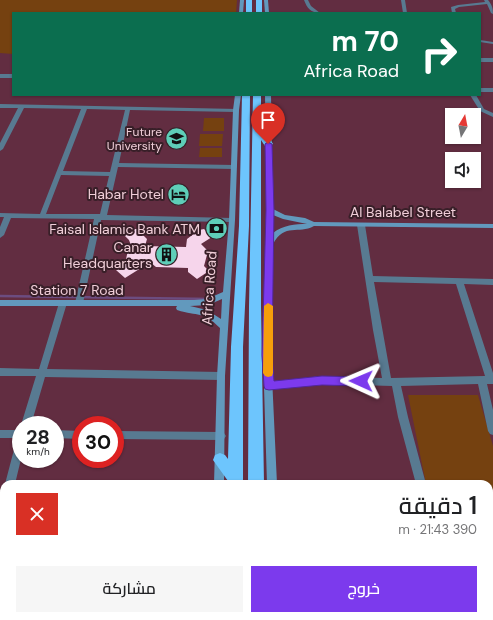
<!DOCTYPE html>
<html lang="ar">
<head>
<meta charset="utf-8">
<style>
  :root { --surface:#fff; --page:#f6f6f6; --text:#202124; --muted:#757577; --accent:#7c3aed }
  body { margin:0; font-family:"DM Sans",Cairo,sans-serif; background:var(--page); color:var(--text); direction:rtl; height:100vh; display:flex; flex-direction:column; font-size:15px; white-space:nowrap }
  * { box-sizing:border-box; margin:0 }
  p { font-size:13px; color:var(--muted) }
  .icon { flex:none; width:22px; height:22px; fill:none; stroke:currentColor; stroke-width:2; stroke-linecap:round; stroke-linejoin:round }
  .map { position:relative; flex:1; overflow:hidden; direction:ltr }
  .panel { position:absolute; left:0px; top:480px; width:493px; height:140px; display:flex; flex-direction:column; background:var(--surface); border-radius:12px 12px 0 0; box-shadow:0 1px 3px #0004; direction:rtl }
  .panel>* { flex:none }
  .hud { position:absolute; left:12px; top:12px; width:469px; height:84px; border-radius:0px; box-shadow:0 1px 3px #0004; direction:rtl; background:#0b6e4f; color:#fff; overflow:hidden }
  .needle { width:26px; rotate:10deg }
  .controls { position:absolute; left:445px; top:108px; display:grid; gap:8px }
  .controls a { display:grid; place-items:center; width:36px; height:36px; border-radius:0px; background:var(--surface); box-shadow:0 1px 3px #0004; font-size:20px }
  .speed { position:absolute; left:12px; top:416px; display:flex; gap:8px; font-size:20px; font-weight:700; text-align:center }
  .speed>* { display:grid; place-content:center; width:52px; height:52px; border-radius:50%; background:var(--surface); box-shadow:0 1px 3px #0004; line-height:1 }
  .speed small { font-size:10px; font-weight:400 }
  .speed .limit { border:6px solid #d22; background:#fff; color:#111 }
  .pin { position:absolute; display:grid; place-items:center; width:34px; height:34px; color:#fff; margin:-41px -17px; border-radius:50% 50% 50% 0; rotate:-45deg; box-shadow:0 0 4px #0007 }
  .pin .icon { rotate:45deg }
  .me { position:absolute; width:44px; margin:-22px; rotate:271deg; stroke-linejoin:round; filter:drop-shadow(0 0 3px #0008) }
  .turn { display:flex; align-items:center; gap:14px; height:84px; padding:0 16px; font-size:18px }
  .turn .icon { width:52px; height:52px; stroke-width:2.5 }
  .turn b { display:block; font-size:28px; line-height:34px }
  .round { display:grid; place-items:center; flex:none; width:42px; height:42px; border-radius:0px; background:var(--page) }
  .overview { display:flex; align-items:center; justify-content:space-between; height:68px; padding:0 16px }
  h1 { font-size:24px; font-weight:600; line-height:30px }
  .primary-button { display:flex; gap:8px; margin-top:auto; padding:8px 16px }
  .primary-button a { flex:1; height:46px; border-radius:0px; background:var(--accent); color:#fff; font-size:16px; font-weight:600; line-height:46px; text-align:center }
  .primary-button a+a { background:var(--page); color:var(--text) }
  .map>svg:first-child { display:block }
</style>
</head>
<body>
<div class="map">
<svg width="493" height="620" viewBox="0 0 493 620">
  <rect width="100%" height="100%" fill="#622d41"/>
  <g fill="#754110">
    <polygon points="0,0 237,0 236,13 13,13 13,54 0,53"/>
    <polygon points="204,118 224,118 224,131 203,131"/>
    <polygon points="200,134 223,134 222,146 199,146"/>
    <polygon points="200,148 222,148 222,157 199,157"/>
    <polygon points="408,395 478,395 493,446 493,553 489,553 489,484 426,484"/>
  </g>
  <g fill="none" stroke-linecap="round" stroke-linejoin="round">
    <polyline stroke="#6c4c80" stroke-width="2.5" points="0,296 211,299"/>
  </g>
  <polygon fill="#f6d5eb" points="133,229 137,229 147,239 145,246 186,247 187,239 199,230 204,229 212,237 201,244 208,251 204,266 209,271 197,279 188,272 188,268 156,267 151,263 142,262 141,268 125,278 116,270 125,264 128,250 132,248 129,240 124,235"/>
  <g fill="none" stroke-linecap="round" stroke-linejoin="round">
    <g fill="#587a91" fill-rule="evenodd">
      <path d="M304,0h4l3,6 9,7c-9,0 -13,-5 -16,-13z"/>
      <polygon points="401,0 405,0 407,13 403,13"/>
      <path d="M484,0h4c4,5 5,8 5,14l-2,-1 -4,-9 -28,3 -4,2 1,4h-4l-1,-6 7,-2 27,-3z"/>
      <polygon points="480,40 493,42 493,44 480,42"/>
      <rect x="480" y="58" width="13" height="4"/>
      <rect x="0" y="74" width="13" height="4"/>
      <rect x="480" y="88" width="13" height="4"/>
      <polygon points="470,95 476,95 484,109 493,113 493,117 480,111"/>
      <path d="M0,104l238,5 1,1 -3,2 -106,-2 -11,53 115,2 3,2 -3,2 -116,-2 -11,48 125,3 3,2 -3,2 -131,-2 -18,83 -1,2h-6l-1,-2 19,-84 -83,-1 -7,17 -4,3v-11l4,-10h-4v-4l40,1 41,-105 -57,-1 -21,41 -3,2v-8l18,-35h-18zM87,109l38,1 -15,62 -47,-1zM61,175l48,1 -9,38h-54z"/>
      <path d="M359,223h4l2,2 8,51 120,3v6l-29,-1 29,89v11h-6l6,26v25l-3,-1 -2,-3 -10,-47 -77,2 7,31 18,67h-10l-18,-67 -6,-31 -70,-2 -53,6 -3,-1 -1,-3 1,-3 3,-1 53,-6 60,2 -9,-48 -16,-105zM374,282l82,2 29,92 -94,2z"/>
      <polygon points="63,300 66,301 67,303 47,369 221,372 224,373 225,376 224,379 221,380 45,377 31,425 21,425 36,376 0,376 0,368 39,369 59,303 60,301"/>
      <polygon points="0,430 21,430 21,459 15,484 5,484 16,442 19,438 0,438"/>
      <polygon points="55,430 81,431 81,439 55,438"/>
      <polygon points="115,431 221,432 224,433 226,436 224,439 221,440 115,439"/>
      <polygon points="0,496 4,496 4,525 0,527"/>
      <rect x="489" y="574" width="4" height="12"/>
      <polygon points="0,584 4,585 4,597 0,596"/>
      <rect x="425" y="616" width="12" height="4"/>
    </g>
    <g fill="#6299bd" fill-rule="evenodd">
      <polygon points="240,0 244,0 243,13 239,13"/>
      <polygon points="264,0 268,0 269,13 265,13"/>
      <path d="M235,95h6l-2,15 -4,110 -10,156 -1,108h-10l3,-108 3,-48c-18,-18 -21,-11 -43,-18l-1,-2 1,-2h-177v-6h194l13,-1 16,-7 6,-72 4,-110zM222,299l-1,20 -14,-9 -17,-4 18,-1z"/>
      <path d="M265,95h6l2,114 12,6 20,3 9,4 179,2v4l-179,-2c-16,9 -29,-4 -41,18l-2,111 6,129h-10l-4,-129 4,-145zM273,215l10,4 24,5c-12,0 -24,1 -34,9z"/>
      <rect x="210" y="616" width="12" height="4"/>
      <rect x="270" y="616" width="12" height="4"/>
    </g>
    <g fill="#6dc5fd" fill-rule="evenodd">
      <rect x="246" y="0" width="6" height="13"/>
      <rect x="256" y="0" width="6" height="13"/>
      <polygon points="242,95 250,95 249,226 243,347 243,484 227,484 228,481 213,460 215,455 220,453 225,455 228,459 231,347 239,226"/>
      <polygon points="253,95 261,95 261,124 273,144 268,147 265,146 261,140 261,306 264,484 248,484 249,306"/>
      <rect x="225" y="616" width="18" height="4"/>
      <rect x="247" y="616" width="18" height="4"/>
    </g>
  </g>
  <polygon fill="#7c3aed" stroke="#51269a" points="268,142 272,144 274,210 272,355 274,381 322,376 361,377 365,378 366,381 365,384 361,386 322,385 269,390 265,389 264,386 262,355 266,210 265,144"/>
  <polygon fill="#f59e0b" points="268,303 273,306 273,373 272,376 268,377 265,376 263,373 264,306"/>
  <defs>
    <symbol id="university-disc" viewBox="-11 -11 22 22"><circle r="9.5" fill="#5eceb8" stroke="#381f28"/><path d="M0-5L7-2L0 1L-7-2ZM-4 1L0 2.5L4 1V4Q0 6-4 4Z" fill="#111"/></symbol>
    <symbol id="hotel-disc" viewBox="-11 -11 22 22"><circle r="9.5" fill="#5eceb8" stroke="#381f28"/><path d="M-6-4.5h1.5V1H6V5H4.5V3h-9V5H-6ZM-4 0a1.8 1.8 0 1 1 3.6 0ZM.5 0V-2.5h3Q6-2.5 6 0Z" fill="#111"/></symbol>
    <symbol id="bank-disc" viewBox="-11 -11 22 22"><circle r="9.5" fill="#5eceb8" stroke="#381f28"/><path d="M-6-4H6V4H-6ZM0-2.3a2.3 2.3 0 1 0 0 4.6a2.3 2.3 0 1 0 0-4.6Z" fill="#111"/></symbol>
    <symbol id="building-disc" viewBox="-11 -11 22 22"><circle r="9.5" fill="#5eceb8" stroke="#381f28"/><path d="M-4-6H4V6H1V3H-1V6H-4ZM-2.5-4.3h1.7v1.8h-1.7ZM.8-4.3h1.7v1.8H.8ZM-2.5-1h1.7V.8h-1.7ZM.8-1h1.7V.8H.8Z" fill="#111"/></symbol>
  </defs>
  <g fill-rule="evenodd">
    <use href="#university-disc" x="164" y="126" width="25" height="25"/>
    <use href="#hotel-disc" x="166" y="182" width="25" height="25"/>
    <use href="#bank-disc" x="204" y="216" width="25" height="25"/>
    <use href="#building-disc" x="154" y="242" width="25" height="25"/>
  </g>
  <g text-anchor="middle" stroke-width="4" stroke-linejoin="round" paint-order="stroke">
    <g font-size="12" fill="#f0ced8" stroke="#381f28" text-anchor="end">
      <text x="162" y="136">Future<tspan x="162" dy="14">University</tspan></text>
    </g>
    <g font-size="14" fill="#f0ced8" stroke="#381f28" text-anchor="end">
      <text x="164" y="199">Habar Hotel</text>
      <text x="200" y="234">Faisal Islamic Bank ATM</text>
      <text x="152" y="252">Canar<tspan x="152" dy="16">Headquarters</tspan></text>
    </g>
    <g font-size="14" fill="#f0ced8" stroke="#381f28">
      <text x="403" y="217">Al Balabel Street</text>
      <text transform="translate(209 288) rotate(-86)" y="5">Africa Road</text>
      <text x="77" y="295">Station 7 Road</text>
    </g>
  </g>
</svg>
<div class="controls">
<a><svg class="needle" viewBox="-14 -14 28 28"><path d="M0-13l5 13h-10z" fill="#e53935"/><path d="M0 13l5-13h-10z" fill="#757577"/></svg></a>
<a><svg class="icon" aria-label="sound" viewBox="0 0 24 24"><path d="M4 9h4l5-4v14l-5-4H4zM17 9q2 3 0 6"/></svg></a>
</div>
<div class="speed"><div>28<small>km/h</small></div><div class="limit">30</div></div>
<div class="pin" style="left:268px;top:144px;background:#d93025"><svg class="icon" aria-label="arrive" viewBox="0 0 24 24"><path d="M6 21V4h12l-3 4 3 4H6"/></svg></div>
<svg class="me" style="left:361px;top:381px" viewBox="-20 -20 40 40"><path d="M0-17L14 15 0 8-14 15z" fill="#7c3aed" stroke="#fff" stroke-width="4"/></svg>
<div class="hud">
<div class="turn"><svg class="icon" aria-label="right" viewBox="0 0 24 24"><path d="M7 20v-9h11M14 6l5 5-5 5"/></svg><div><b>70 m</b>Africa Road</div></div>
</div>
<section class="panel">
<div class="overview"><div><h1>1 دقيقة</h1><p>390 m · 21:43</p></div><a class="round" style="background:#d93025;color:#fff"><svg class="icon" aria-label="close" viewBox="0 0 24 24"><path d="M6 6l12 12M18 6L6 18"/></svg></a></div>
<div class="primary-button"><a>خروج</a><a>مشاركة</a></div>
</section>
</div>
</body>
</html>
